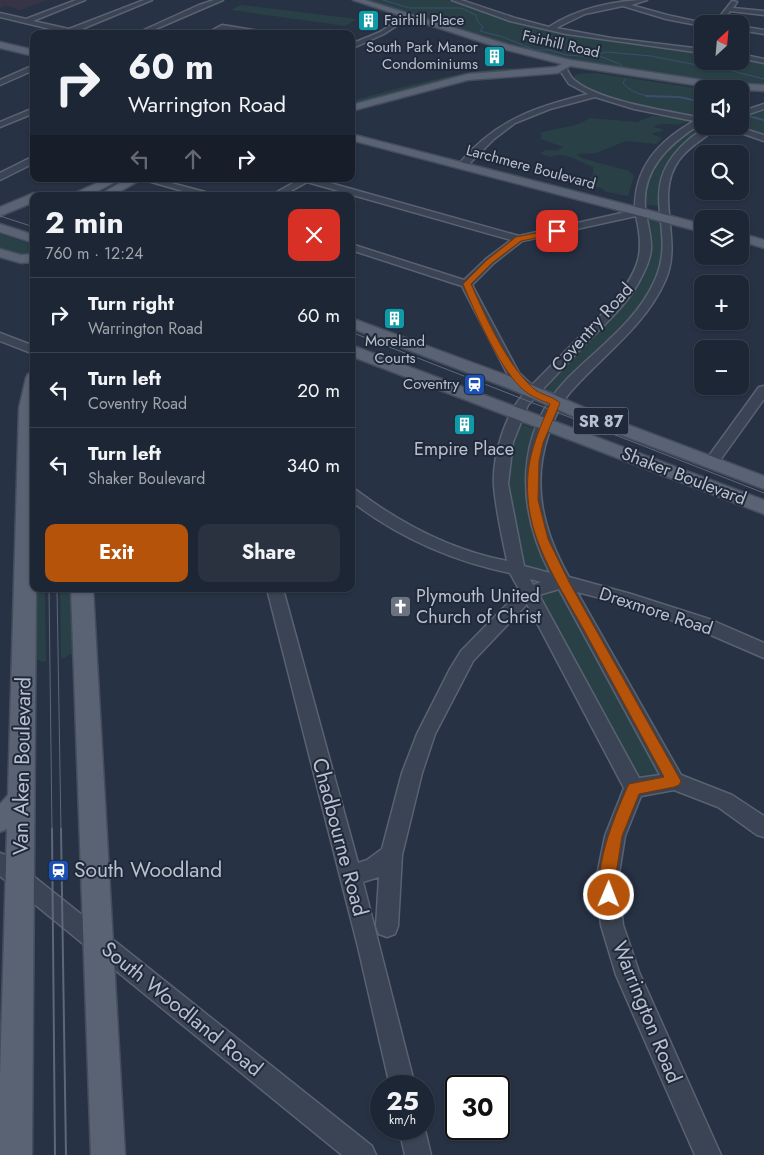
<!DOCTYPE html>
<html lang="en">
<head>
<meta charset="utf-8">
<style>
  :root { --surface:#1d2634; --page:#2a3240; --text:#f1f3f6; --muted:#a0a5ac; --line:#3b434f; --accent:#b45309 }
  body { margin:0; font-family:Jost,sans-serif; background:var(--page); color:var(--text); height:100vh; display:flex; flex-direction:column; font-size:19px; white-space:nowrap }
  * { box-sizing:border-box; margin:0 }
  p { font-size:16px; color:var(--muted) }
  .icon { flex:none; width:28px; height:28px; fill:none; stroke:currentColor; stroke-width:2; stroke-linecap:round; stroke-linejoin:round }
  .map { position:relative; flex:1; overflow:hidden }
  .side { position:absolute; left:30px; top:192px; width:325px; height:400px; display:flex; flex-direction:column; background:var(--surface); border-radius:10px; box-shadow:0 1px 4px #0004,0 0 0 1px var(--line) }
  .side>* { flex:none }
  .top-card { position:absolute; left:30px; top:30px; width:325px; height:152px; border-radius:10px; box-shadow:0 1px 4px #0004,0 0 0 1px var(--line); background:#1d2634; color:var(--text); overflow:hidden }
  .needle { width:32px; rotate:26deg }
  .controls { position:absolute; left:694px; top:15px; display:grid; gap:10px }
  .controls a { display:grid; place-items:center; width:55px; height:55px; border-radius:10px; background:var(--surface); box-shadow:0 1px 4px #0004,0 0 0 1px var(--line); font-size:25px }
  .speed { position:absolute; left:370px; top:1075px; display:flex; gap:10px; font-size:25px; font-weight:700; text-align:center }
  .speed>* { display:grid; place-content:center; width:65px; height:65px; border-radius:50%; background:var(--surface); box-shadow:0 1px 4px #0004,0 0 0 1px var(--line); line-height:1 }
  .speed small { font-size:12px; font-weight:400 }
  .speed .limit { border:2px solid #111; border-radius:8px; background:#fff; color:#111 }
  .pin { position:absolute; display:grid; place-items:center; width:42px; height:42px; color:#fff; margin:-21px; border-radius:10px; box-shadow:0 2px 8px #0006 }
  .me { position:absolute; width:55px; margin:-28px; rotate:1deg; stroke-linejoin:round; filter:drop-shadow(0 0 4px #0008) }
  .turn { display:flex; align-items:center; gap:18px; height:105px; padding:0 15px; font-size:22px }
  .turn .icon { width:65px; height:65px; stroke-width:2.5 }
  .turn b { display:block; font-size:35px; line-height:42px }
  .lanes { display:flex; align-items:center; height:48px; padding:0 15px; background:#0003; justify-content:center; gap:25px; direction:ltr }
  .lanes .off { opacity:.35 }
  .round { display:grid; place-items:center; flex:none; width:52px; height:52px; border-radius:10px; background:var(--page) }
  .overview { display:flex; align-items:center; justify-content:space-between; height:85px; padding:0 15px }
  h1 { font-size:30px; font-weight:700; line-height:38px }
  .action { display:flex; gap:10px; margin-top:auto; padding:10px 15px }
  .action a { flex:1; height:58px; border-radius:10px; background:var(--accent); color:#fff; font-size:20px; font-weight:700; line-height:58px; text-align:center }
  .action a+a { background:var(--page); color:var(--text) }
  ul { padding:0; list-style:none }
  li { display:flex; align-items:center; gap:15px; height:75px; padding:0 15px; border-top:1px solid var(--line) }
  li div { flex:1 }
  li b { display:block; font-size:19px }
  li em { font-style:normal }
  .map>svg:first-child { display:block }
</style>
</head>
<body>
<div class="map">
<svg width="764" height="1155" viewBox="0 0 764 1155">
  <rect width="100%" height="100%" fill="#273245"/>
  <polygon fill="#373445" points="0,0 47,0 21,10 5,6 0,8"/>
  <g fill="#294146">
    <polygon points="361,0 449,0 511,21 556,32 617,42 702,53 702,61 740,61 740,58 764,62 764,87 736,87 540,56"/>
    <polygon points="241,5 357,19 345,26 231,10"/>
    <polygon points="572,67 764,89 764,92 740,92 740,89 712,89"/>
    <path d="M510,68l6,2 -32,4 -133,33v-6c53,-14 105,-30 159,-33z"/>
    <path d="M595,73l107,16v28c-27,0 -111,-20 -130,-39l6,-4z"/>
    <polygon points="764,110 764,136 735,126 740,126 740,119"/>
    <path d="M652,116h15l21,5c-11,8 -24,-1 -35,6l9,2 2,2 -11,2 -1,1 10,4 -6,6 -30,-3 -30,12 -19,1 4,4 48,13 5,5 -6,20 -22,-4 -4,-4 -37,-6 2,-3h23l3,-4v-8c-12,-4 -29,-17 -42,-10l-11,-3 5,-4c6,0 13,2 18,-3l-22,-8v-6c13,-5 39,-6 48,-15l48,4z"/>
    <path d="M701,123l1,3h9c-34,20 -50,38 -52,78l-1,2 -11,-1 -4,-3c5,-40 26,-58 58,-79z"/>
    <polygon points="472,163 627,203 632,204 633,207 466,164"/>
    <path d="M648,218l14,3c2,17 3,33 -2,50 -9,36 -76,94 -103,123l-4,1 -9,-2 22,-30 62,-66 21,-67z"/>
    <polygon points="0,234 34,245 34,256 26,257 0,251"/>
    <polygon points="513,421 538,430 542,539 674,781 634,788 529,592 501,484"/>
    <polygon points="34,589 45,589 46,661 42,662 30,655"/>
    <polygon points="60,589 77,589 79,655 74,656 70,654 65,658 61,658"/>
  </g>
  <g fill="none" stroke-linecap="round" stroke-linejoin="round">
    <g stroke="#3c4e6e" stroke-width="1">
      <polyline points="383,0 410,8 461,8 476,15 477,20 483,27 480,31 503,37 535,50 549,50 566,55 582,56 608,52 651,56 707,67 717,67 764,79"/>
      <polyline points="597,55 620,64 626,70"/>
      <path d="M625,79l-2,4c14,16 33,13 53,14"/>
    </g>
    <g stroke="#3c4e6e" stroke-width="2">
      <polyline points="646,96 679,97 702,102"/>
      <polyline points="740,114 764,120"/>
    </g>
    <defs>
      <g id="minor">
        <polygon points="76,0 85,0 33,21 69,29 144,0 152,0 77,31 84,34 71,34 0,17 0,13 26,19"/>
        <polygon points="214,0 223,0 144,34 135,34 199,5"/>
        <path d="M452,0h9l54,18 34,9c27,-18 66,-27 98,-27l-16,5 36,10 41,9h-6v2l-36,-7 -43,-13 -38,8 -29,14 55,10 91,11v4l-136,-19 -56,-13z"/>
        <polygon points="732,1 737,2 733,8 764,11 764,15 730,11 721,24 714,24"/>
        <polygon points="406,15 411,16 384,34 351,49 351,44 380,32"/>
        <path d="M222,25l44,7 3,2c-15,0 -32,-5 -45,-5 -6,1 -12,5 -19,5z"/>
        <polygon points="740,26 764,30 764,34 740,30"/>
        <polygon points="740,54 764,59 764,63 740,58"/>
        <polygon points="34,65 34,70 0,85 0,80"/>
        <path d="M560,67h6c2,5 5,10 8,13 26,22 95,31 128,38v5c-32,20 -64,48 -56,91 5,27 10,35 -4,62 -12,25 -32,43 -51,62 -21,22 -42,45 -63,67l-15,37 -5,42 16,82 26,7c-33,-64 -36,-139 17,-194 31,-31 70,-58 88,-99 24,-53 -22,-90 31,-138 10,-9 20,-16 33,-16 -13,12 -29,19 -40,34 -26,36 5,80 -14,121 -19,43 -59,72 -90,106 -13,13 -20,29 -26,46 -18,51 -6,98 20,144l62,17 78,25 55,24v15l-67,-29 -69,-24 -51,-13 104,183 51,20 32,21v21l-7,-2 -39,-28 -44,-17 -33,6 -16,40 -7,44 5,45 16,47 82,183h-26l-79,-180 -15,-50 -5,-45 9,-44 19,-48 -97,-184 -54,57 -38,73 -13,39 -20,82 -4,71 -3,8 -8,3 -8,-3 -3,-8 3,-49 -16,5 52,204h-25l-32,-139 -91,-358h16l75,274 9,-3 15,-11 20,-76 15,-39 33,-65 11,-18 59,-60 -10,-18c-58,-12 -112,-36 -159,-72v-13l5,2c45,34 95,60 151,71 -5,-25 -11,-50 -13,-75 -2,-28 11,-73 31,-93l-17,-18 -46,-89 -111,-36v-6l113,36 22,-21 25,-19 -204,-58 -25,14h-12l30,-17h16l203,57 116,-26c-1,-43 24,-69 59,-89l-60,-12 -39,-12 -45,12 -35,14 -21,16 -29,29 -3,1 -5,-3c37,-45 77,-59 131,-72l-19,-10 -10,-15zM636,216c9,38 3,52 -20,84l-84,85 -13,-12 -47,-88 22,-22 28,-22zM530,579l11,3 -8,3zM559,589l101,186 -21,3 -100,-183z"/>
        <polygon points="764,104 764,109 740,117 740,112"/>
        <polygon points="34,108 34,113 0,127 0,122"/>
        <polygon points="721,126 735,126 764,135 764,141"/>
        <polygon points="34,156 34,163 0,180 0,173"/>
        <polygon points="141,179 156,179 205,192 207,194 205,196 200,196"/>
        <polygon points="0,333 34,346 34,354 0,341"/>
        <polygon points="764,386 764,399 716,466 706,466 704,463 706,460 759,387"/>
        <polygon points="0,853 8,856 372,1146 376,1155 342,1155 0,876"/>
        <polygon points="424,1126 431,1155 405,1155 399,1129 424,1129"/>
      </g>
      <g id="major">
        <polygon points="353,0 365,0 509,45 570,60 715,82 764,85 764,91 715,88 570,66 558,73 468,80 351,111 351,105 468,74 556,67 562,64 503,49"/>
        <polygon points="0,42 34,50 34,56 0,48"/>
        <polygon points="351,134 702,224 702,232 351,140"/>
        <polygon points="106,179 121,179 88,196 73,196 75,193"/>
        <polygon points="127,179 142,179 112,196 99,195"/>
        <polygon points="34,193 40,196 34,196 34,202 0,216 0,207"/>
        <polygon points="0,224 34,235 34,243 0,232"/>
        <polygon points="740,233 764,240 764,248 740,241"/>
        <polygon points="0,249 21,255 34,254 34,262 21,263 0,257"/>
        <polygon points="351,318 525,382 594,412 764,476 764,489 582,420 513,390 351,328"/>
        <polygon points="351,345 764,500 764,514 351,356"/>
        <polygon points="34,373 34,589 36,589 32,1155 0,1155 0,1077 7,829 0,832 0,804 8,795 19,408 26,378 28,374"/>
        <polygon points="71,589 93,589 125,1155 91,1155"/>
      </g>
    </defs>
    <use href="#minor" stroke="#5a6271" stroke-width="3"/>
    <use href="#major" stroke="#454d5d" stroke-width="3"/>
    <use href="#minor" fill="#3b4454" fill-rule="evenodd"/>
    <use href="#major" fill="#596374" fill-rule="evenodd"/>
    <g stroke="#5d687b" stroke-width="1">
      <polyline points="0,216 34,227"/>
      <polyline points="351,332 764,493"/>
      <polyline points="49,589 52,831"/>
      <polyline points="57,589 61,831"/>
    </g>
    <g stroke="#5d687b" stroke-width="2">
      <polyline points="52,829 55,1155"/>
      <polyline points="61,829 66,1155"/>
    </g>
  </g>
  <path fill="#b45309" stroke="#753606" d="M557,229l4,2 -1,2 -39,8 -29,22 -21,21c14,32 36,81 62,104 7,7 20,8 27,15l-17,40 -4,18 -1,39 10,39 21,43 112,199 -2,4 -5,2 -35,7 -17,42 -7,44 1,15 -2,5 -5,2 -6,-2c-12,-29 12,-84 24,-112l2,-4 35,-7c-27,-49 -53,-98 -80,-147 -22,-40 -53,-85 -56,-132 -3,-36 8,-61 22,-94 -7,-3 -15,-6 -21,-10 -26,-16 -54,-82 -66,-110l24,-24 29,-23z"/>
  <defs>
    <symbol id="building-square" viewBox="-11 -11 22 22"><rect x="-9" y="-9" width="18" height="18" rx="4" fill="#0f9aa8" stroke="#20293a"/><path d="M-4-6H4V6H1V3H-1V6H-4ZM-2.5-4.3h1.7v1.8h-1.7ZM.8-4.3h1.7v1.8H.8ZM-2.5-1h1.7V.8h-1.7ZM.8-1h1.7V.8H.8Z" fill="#fff"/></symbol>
    <symbol id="station-square" viewBox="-11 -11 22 22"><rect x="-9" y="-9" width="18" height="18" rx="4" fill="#1a4fb4" stroke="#20293a"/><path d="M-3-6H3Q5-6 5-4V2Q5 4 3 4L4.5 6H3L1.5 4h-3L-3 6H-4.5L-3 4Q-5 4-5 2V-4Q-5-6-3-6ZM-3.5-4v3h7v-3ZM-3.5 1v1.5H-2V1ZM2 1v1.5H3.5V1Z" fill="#fff"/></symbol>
    <symbol id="church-square" viewBox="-11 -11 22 22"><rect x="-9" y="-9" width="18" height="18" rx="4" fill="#6b7280" stroke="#20293a"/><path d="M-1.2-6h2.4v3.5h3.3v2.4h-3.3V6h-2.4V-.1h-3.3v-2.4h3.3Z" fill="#fff"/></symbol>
  </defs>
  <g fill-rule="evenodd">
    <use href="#building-square" x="356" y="8" width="25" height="25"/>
    <use href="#building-square" x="482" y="44" width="25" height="25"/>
    <use href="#building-square" x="382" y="306" width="25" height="25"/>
    <use href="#station-square" x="462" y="372" width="25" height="25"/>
    <use href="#building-square" x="452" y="412" width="25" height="25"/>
    <use href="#church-square" x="388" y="594" width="25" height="25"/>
    <use href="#station-square" x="46" y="858" width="25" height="25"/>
  </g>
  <g text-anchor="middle" stroke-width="4" stroke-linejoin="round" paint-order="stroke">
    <g font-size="15" fill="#b9c0cd" stroke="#20293a" text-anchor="end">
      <text x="384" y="25" text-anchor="start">Fairhill Place</text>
      <text x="478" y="52">South Park Manor<tspan x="478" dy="17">Condominiums</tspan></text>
      <text x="395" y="346" text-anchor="middle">Moreland<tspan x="395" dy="17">Courts</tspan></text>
      <text x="459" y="389">Coventry</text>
    </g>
    <g font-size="15" fill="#b9c0cd" stroke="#20293a">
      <text transform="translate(561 44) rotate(13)" y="5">Fairhill Road</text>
      <text transform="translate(531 167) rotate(15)" y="5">Larchmere Boulevard</text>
    </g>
    <rect fill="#20293a" stroke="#8b93a1" stroke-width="1" x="573.5" y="407.5" width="55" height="27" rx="4"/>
    <g font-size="16" font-weight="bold" fill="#b9c0cd">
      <text x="601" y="427">SR 87</text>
    </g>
    <g font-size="18" fill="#b9c0cd" stroke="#20293a">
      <text transform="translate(592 327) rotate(-48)" y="6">Coventry Road</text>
      <text transform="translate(684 476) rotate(21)" y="6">Shaker Boulevard</text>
      <text transform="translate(656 611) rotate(18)" y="6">Drexmore Road</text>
    </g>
    <g font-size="18" fill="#b9c0cd" stroke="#20293a">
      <text x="464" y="455">Empire Place</text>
      <text x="416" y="602" text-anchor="start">Plymouth United<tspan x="416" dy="21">Church of Christ</tspan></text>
    </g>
    <g font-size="21" fill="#b9c0cd" stroke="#20293a">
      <text transform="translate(22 766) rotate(-89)" y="7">Van Aken Boulevard</text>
      <text transform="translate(340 837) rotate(75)" y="7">Chadbourne Road</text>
      <text transform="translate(182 1009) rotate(39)" y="7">South Woodland Road</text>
      <text transform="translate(647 1012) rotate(68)" y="7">Warrington Road</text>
    </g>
    <g font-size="21" fill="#b9c0cd" stroke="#20293a" text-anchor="start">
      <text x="74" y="877">South Woodland</text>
    </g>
  </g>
</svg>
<div class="controls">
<a><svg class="needle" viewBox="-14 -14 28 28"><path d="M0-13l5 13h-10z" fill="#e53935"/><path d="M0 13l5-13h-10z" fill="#a0a5ac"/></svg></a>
<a><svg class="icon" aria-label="sound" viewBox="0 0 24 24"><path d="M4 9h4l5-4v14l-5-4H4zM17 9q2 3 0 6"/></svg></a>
<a><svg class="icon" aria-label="search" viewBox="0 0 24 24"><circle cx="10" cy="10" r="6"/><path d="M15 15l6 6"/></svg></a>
<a><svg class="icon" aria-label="layers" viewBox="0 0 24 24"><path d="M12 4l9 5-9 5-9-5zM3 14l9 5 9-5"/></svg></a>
<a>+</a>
<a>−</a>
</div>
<div class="speed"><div>25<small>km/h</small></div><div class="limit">30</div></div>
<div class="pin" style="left:557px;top:231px;background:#d93025"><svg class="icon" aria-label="arrive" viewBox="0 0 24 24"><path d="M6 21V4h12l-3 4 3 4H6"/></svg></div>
<svg class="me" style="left:609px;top:895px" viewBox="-20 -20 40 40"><circle r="17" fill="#b45309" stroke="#fff" stroke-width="3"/><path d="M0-11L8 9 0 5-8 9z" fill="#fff"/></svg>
<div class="top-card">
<div class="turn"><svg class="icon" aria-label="right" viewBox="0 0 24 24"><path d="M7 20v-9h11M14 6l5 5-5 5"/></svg><div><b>60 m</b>Warrington Road</div></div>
<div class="lanes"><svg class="icon off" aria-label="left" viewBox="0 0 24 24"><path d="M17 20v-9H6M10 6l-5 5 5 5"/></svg><svg class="icon off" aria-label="ahead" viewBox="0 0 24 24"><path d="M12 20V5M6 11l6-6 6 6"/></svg><svg class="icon" aria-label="right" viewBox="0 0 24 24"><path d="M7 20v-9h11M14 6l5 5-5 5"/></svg></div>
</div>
<section class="side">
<div class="overview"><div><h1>2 min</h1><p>760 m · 12:24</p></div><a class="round" style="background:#d93025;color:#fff"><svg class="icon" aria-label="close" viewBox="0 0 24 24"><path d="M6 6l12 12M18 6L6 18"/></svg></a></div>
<ul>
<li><svg class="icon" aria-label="right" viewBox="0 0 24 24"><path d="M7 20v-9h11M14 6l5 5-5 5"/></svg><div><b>Turn right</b><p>Warrington Road</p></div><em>60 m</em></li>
<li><svg class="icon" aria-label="left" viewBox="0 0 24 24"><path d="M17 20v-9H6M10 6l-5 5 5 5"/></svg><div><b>Turn left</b><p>Coventry Road</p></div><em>20 m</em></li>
<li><svg class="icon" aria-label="left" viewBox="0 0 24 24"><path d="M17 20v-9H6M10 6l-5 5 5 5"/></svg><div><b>Turn left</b><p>Shaker Boulevard</p></div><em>340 m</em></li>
</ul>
<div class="action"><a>Exit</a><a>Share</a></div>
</section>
</div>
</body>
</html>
